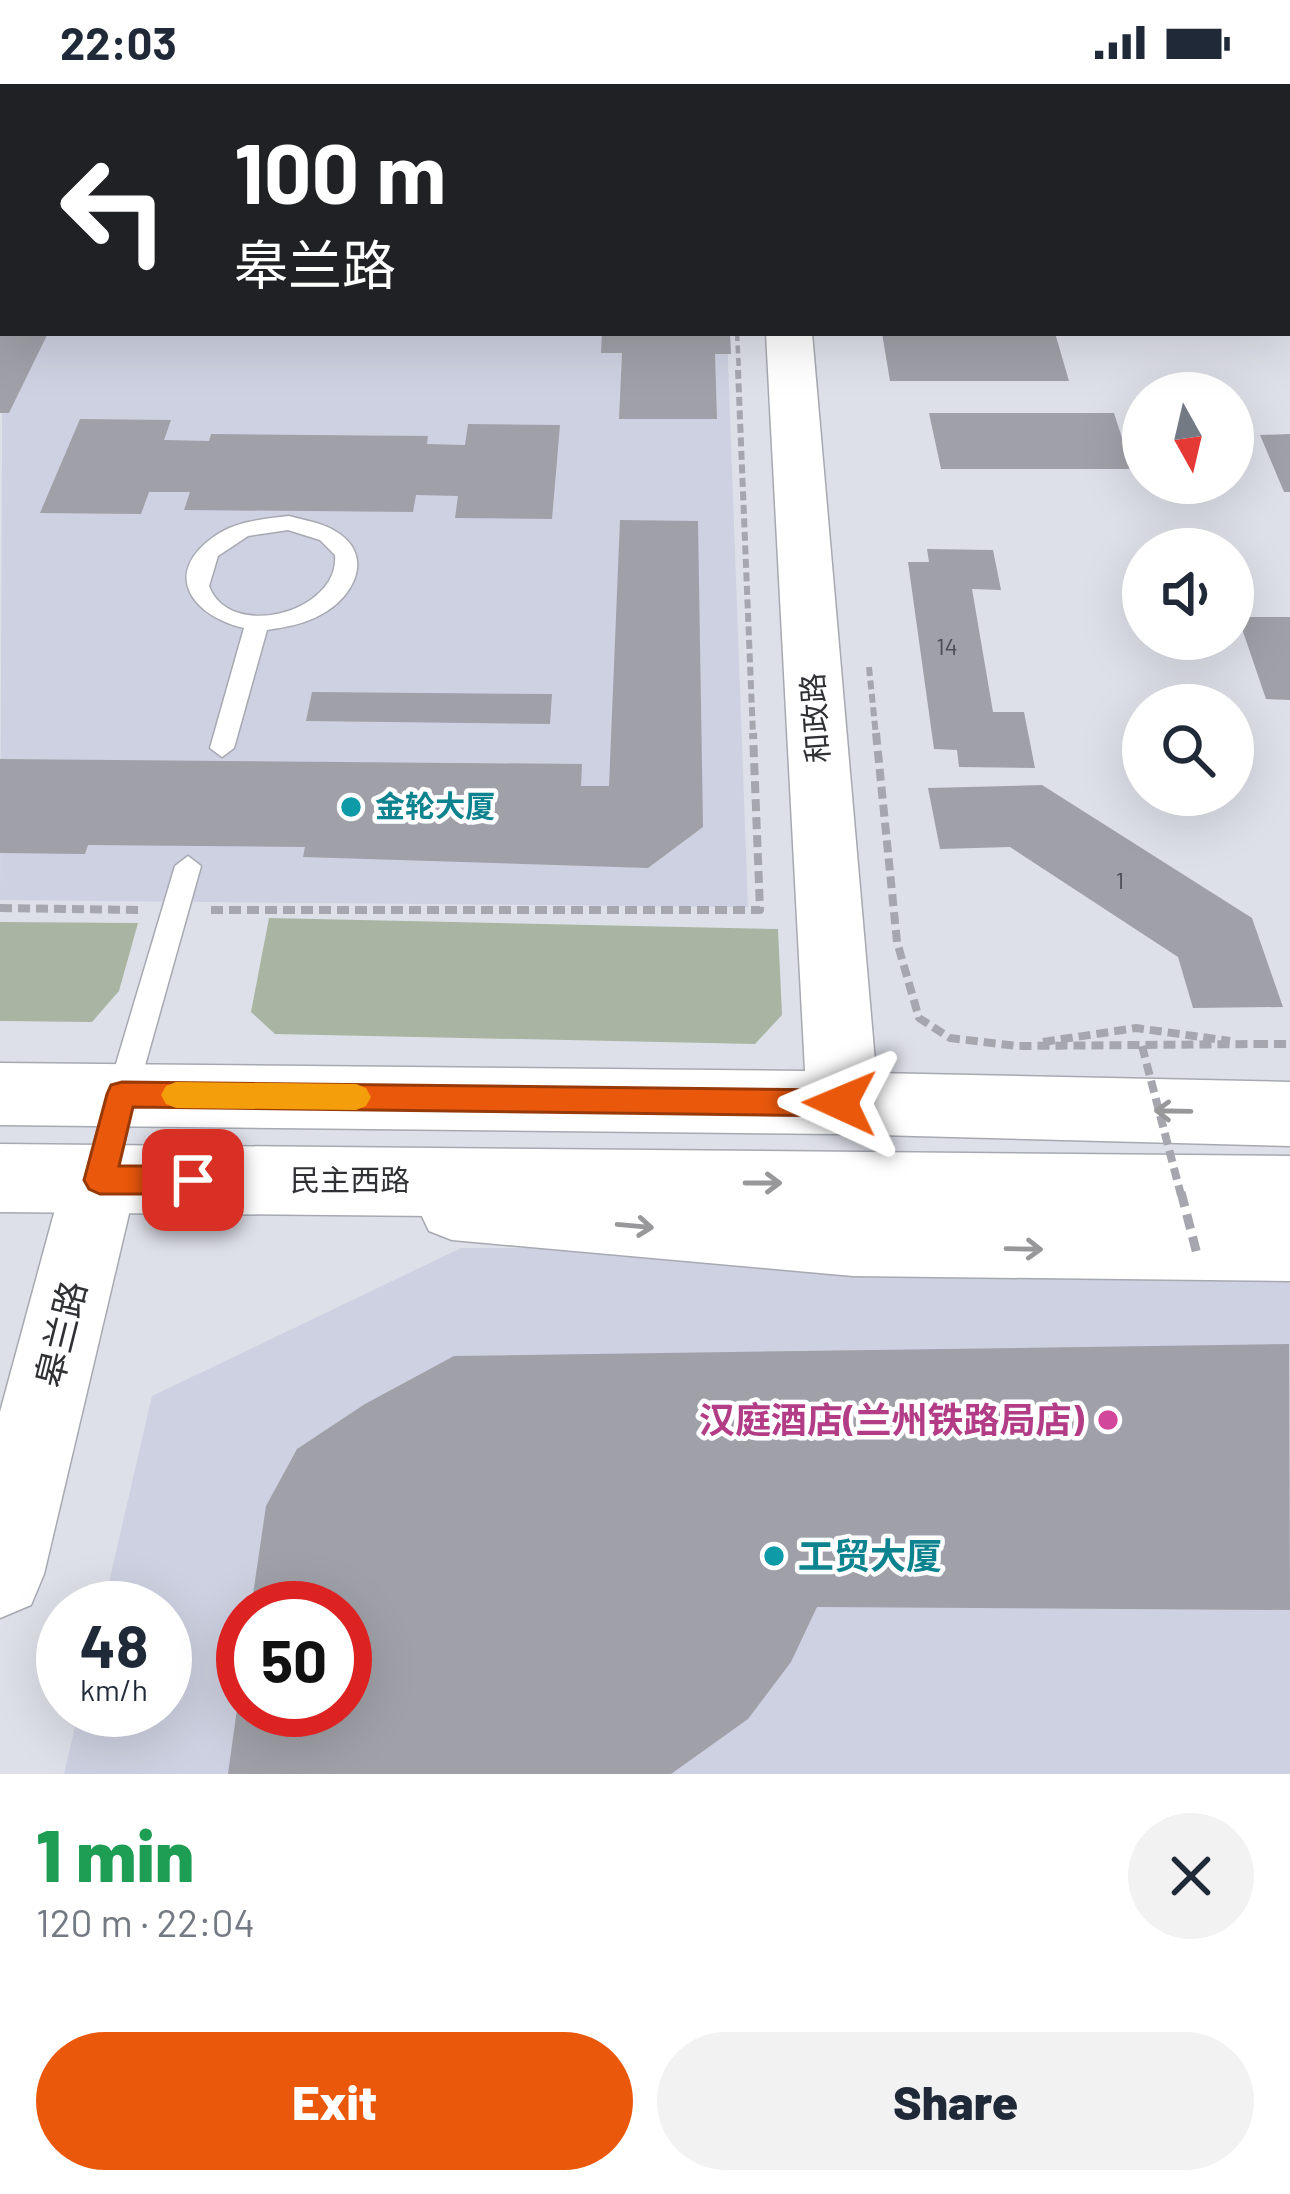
<!DOCTYPE html>
<html lang="en">
<head>
<meta charset="utf-8">
<style>
  :root { --surface:#fff; --page:#f2f2f3; --text:#1f2937; --muted:#747a83; --accent:#ea580c }
  body { margin:0; font-family:Barlow,"Noto Sans SC",sans-serif; background:var(--page); color:var(--text); height:100vh; display:flex; flex-direction:column; font-size:45px; white-space:nowrap }
  * { box-sizing:border-box; margin:0 }
  p { font-size:39px; color:var(--muted) }
  .icon { flex:none; width:66px; height:66px; fill:none; stroke:currentColor; stroke-width:2; stroke-linecap:round; stroke-linejoin:round }
  .map { position:relative; height:1690px; overflow:hidden }
  .panel { display:flex; flex-direction:column; background:var(--surface); flex:1 }
  .panel>* { flex:none }
  .hud { position:absolute; left:0px; top:0px; width:1290px; height:252px; box-shadow:0 12px 48px #0002; background:#202124; color:#fff; overflow:hidden }
  .needle { width:78px; rotate:172deg }
  .controls { position:absolute; left:1122px; top:288px; display:grid; gap:24px }
  .controls a { display:grid; place-items:center; width:132px; height:132px; border-radius:50%; background:var(--surface); box-shadow:0 12px 48px #0002; font-size:60px }
  .speed { position:absolute; left:36px; top:1497px; display:flex; gap:24px; font-size:60px; font-weight:700; text-align:center }
  .speed>* { display:grid; place-content:center; width:156px; height:156px; border-radius:50%; background:var(--surface); box-shadow:0 12px 48px #0002; line-height:1 }
  .speed small { font-size:30px; font-weight:400 }
  .speed .limit { border:18px solid #d22; background:#fff; color:#111 }
  .pin { position:absolute; display:grid; place-items:center; width:102px; height:102px; color:#fff; margin:-51px; border-radius:24px; box-shadow:0 6px 18px #0006 }
  .me { position:absolute; width:132px; margin:-66px; rotate:271deg; stroke-linejoin:round; filter:drop-shadow(0 0 9px #0008) }
  .turn { display:flex; align-items:center; gap:42px; height:252px; padding:0 36px; font-size:54px }
  .turn .icon { width:156px; height:156px; stroke-width:2.5 }
  .turn b { display:block; font-size:84px; line-height:102px }
  .round { display:grid; place-items:center; flex:none; width:126px; height:126px; border-radius:63px; background:var(--page) }
  .summary { display:flex; align-items:center; justify-content:space-between; height:204px; padding:0 36px }
  h1 { font-size:72px; font-weight:800; line-height:90px; color:#1e9e55 }
  .button { display:flex; gap:24px; margin-top:auto; padding:24px 36px }
  .button a { flex:1; height:138px; border-radius:72px; background:var(--accent); color:#fff; font-size:48px; font-weight:800; line-height:138px; text-align:center }
  .button a+a { background:var(--page); color:var(--text) }
  .status { display:flex; justify-content:space-between; align-items:center; height:84px; padding:0 60px; background:var(--surface); direction:ltr }
  .status svg { height:33px; fill:currentColor }
  .map>svg:first-child { display:block }
</style>
</head>
<body>
<div class="status"><b>22:03</b><svg viewBox="0 0 49 12"><path d="M0 12V9h3v3zM5 12V6h3v6zM10 12V3h3v9zM15 12V0h3v12zM26 1h20v11H26zM47 4h2v5h-2z"/></svg></div>
<div class="map">
<svg width="1290" height="1690" viewBox="0 0 1290 1690">
  <rect width="100%" height="100%" fill="#dee0e9"/>
  <g fill="#ced1e1" fill-rule="evenodd">
    <polygon points="80,0 718,0 718,3 78,3"/>
    <polygon points="825,0 1290,0 1290,134 1287,3"/>
    <polygon points="3,139 3,249 727,249 748,823 0,816"/>
    <path d="M461,1164l829,2v524h-1226l15,-64h86v-102h-62l49,-212zM243,1524h102v102h-102z"/>
  </g>
  <g fill="#a9b5a2">
    <polygon points="269,834 778,845 782,931 755,960 275,950 251,928"/>
    <polygon points="0,838 138,839 119,907 92,938 0,937"/>
  </g>
  <g fill="#a0a0a8">
    <polygon points="0,249 48,249 9,329 0,329"/>
    <polygon points="602,249 730,249 731,270 715,270 717,335 619,335 622,269 601,269"/>
    <polygon points="882,249 1055,249 1069,297 890,297"/>
    <polygon points="929,329 1114,329 1132,385 941,385"/>
    <polygon points="80,335 171,336 164,356 209,357 211,350 428,352 427,360 465,361 468,340 560,341 552,435 455,434 458,412 416,411 413,428 184,426 190,408 149,408 141,430 40,429"/>
    <polygon points="1290,350 1290,408 1284,408 1260,351"/>
    <polygon points="620,436 698,437 703,743 648,784 303,773 305,763 88,761 85,770 0,769 0,675 582,680 581,702 609,702"/>
    <polygon points="927,465 993,466 1001,506 972,505 993,628 1024,628 1035,684 959,683 957,666 934,665 908,478 929,478"/>
    <polygon points="1238,533 1290,533 1290,616 1266,615"/>
    <polygon points="312,608 552,610 550,640 306,637"/>
    <polygon points="1042,701 1252,834 1283,923 1193,924 1178,873 1010,763 940,765 928,704"/>
    <polygon points="1289,1260 1290,1526 817,1523 791,1578 748,1635 671,1690 228,1690 240,1603 243,1626 345,1626 345,1524 251,1524 266,1422 297,1365 365,1320 454,1272"/>
  </g>
  <g fill="none" stroke-linecap="round" stroke-linejoin="round">
    <defs>
      <g id="service">
        <polygon points="164,0 180,0 162,3"/>
        <polygon points="365,0 381,0 364,3"/>
        <polygon points="425,0 604,0 606,3 423,3"/>
        <rect x="619" y="0" width="16" height="3"/>
        <polygon points="977,0 993,0 994,3 978,3"/>
        <polygon points="1190,0 1206,0 1207,3 1191,3"/>
        <path d="M289,432c14,4 34,7 46,15 40,23 20,65 -13,83 -17,10 -36,13 -55,16l-33,118 -12,9 -12,-9 34,-120c-51,-12 -84,-54 -29,-92 21,-15 49,-17 74,-20zM288,446l32,10 15,15c5,57 -105,87 -126,31l9,-30 30,-20z"/>
        <polygon points="188,772 201,782 137,1010 132,1019 122,1023 112,1019 107,1010 175,782"/>
      </g>
      <g id="minor">
        <rect x="1287" y="139" width="3" height="22"/>
        <polygon points="452,1096 853,1130 1290,1135 1290,1197 853,1192 452,1156 429,1147 419,1126 429,1105"/>
      </g>
      <polygon id="tertiary" points="100,1062 126,1072 137,1096 44,1490 31,1521 0,1534 0,1328 63,1096 74,1072"/>
      <g id="secondary">
        <polygon points="9,0 47,0 7,3"/>
        <rect x="753" y="0" width="38" height="3"/>
        <polygon points="3,31 3,60 0,61 0,32"/>
        <polygon points="766,249 812,249 876,989 1290,998 1290,1062 840,1050 0,1041 0,979 805,987"/>
        <polygon points="0,1060 1290,1072 1290,1140 0,1128"/>
      </g>
    </defs>
    <use href="#service" stroke="#a7a9b2" stroke-width="3"/>
    <use href="#minor" stroke="#a7a9b2" stroke-width="3"/>
    <use href="#tertiary" stroke="#a7a9b2" stroke-width="3"/>
    <use href="#secondary" stroke="#a7a9b2" stroke-width="3"/>
    <g stroke="#a6a7ae" stroke-width="4.5" stroke-dasharray="8 4.5" stroke-linecap="butt">
      <polyline points="0,137 3,131"/>
      <polyline points="737,249 739,289"/>
    </g>
    <g stroke="#a6a7ae" stroke-width="6" stroke-dasharray="9 4.5" stroke-linecap="butt">
      <polyline points="738,286 753,652"/>
      <polyline points="869,583 876,652"/>
    </g>
    <g stroke="#a6a7ae" stroke-width="8" stroke-dasharray="12 6" stroke-linecap="butt">
      <polyline points="876,649 897,858 919,934 950,954 1017,962 1258,960"/>
      <polyline points="0,824 142,826"/>
      <polyline points="211,826 760,826 753,649"/>
      <polyline points="1043,958 1136,944 1230,957"/>
      <polyline points="1256,960 1290,960"/>
    </g>
    <use href="#service" fill="#fff" fill-rule="evenodd"/>
    <use href="#minor" fill="#fff" fill-rule="evenodd"/>
    <use href="#tertiary" fill="#fff" fill-rule="evenodd"/>
    <use href="#secondary" fill="#fff" fill-rule="evenodd"/>
    <polyline stroke="#a6a7ae" stroke-width="8" stroke-dasharray="12 6" stroke-linecap="butt" points="1142,962 1181,1111"/>
    <polyline stroke="#a6a7ae" stroke-width="9" stroke-dasharray="15 8" stroke-linecap="butt" points="1181,1108 1198,1174"/>
  </g>
  <defs><path id="oneway-shaft" d="M-6 0H5M1.5-3L5.5 0L1.5 3" fill="none" stroke-width="1.6" stroke-linecap="round" stroke-linejoin="round" transform="scale(3)"/></defs>
  <g stroke="#98989a">
    <use href="#oneway-shaft" transform="translate(1173 1027) rotate(-179)"/>
    <use href="#oneway-shaft" transform="translate(763 1099)"/>
    <use href="#oneway-shaft" transform="translate(635 1142) rotate(5)"/>
    <use href="#oneway-shaft" transform="translate(1024 1165) rotate(1)"/>
  </g>
  <polygon fill="#ea580c" stroke="#983908" stroke-width="3" points="122,998 840,1006 850,1010 855,1019 850,1028 840,1032 133,1023 119,1082 193,1082 204,1086 209,1096 204,1106 193,1110 100,1110 89,1105 84,1096 107,1010 111,1001"/>
  <polygon fill="#f59e0b" points="176,998 356,1000 366,1004 371,1013 366,1022 356,1026 176,1024 166,1020 161,1011 166,1002"/>
  <g fill="#0f9aa8" stroke="#fff" stroke-width="4.5">
    <circle cx="351" cy="723" r="12"/>
    <circle cx="774" cy="1472" r="12"/>
  </g>
  <circle fill="#d1479c" stroke="#fff" stroke-width="4.5" cx="1108" cy="1336" r="12"/>
  <g text-anchor="middle" stroke-width="9" stroke-linejoin="round" paint-order="stroke">
    <g font-size="24" fill="#4c4d51">
      <text x="947" y="571">14</text>
      <text x="1120" y="805">1</text>
    </g>
    <g font-size="30" fill="#303134" stroke="#fff">
      <text transform="translate(816 634) rotate(-94)" y="10">和政路</text>
      <text x="350" y="1107">民主西路</text>
    </g>
    <g font-size="30" font-weight="bold" fill="#0d838f" stroke="#fff" text-anchor="start">
      <text x="375" y="733">金轮大厦</text>
    </g>
    <g font-size="36" fill="#303134" stroke="#fff">
      <text transform="translate(61 1250) rotate(-76)" y="13">皋兰路</text>
    </g>
    <g font-size="36" font-weight="bold" fill="#b23c85" stroke="#fff" text-anchor="end">
      <text x="1084" y="1349">汉庭酒店(兰州铁路局店)</text>
    </g>
    <g font-size="36" font-weight="bold" fill="#0d838f" stroke="#fff" text-anchor="start">
      <text x="798" y="1485">工贸大厦</text>
    </g>
  </g>
</svg>
<div class="controls">
<a><svg class="needle" viewBox="-14 -14 28 28"><path d="M0-13l5 13h-10z" fill="#e53935"/><path d="M0 13l5-13h-10z" fill="#747a83"/></svg></a>
<a><svg class="icon" aria-label="sound" viewBox="0 0 24 24"><path d="M4 9h4l5-4v14l-5-4H4zM17 9q2 3 0 6"/></svg></a>
<a><svg class="icon" aria-label="search" viewBox="0 0 24 24"><circle cx="10" cy="10" r="6"/><path d="M15 15l6 6"/></svg></a>
</div>
<div class="speed"><div>48<small>km/h</small></div><div class="limit">50</div></div>
<div class="pin" style="left:193px;top:1096px;background:#d93025"><svg class="icon" aria-label="arrive" viewBox="0 0 24 24"><path d="M6 21V4h12l-3 4 3 4H6"/></svg></div>
<svg class="me" style="left:840px;top:1019px" viewBox="-20 -20 40 40"><path d="M0-17L14 15 0 8-14 15z" fill="#ea580c" stroke="#fff" stroke-width="4"/></svg>
<div class="hud">
<div class="turn"><svg class="icon" aria-label="left" viewBox="0 0 24 24"><path d="M17 20v-9H6M10 6l-5 5 5 5"/></svg><div><b>100 m</b>皋兰路</div></div>
</div>
</div>
<section class="panel">
<div class="summary"><div><h1>1 min</h1><p>120 m · 22:04</p></div><a class="round"><svg class="icon" aria-label="close" viewBox="0 0 24 24"><path d="M6 6l12 12M18 6L6 18"/></svg></a></div>
<div class="button"><a>Exit</a><a>Share</a></div>
</section>
</body>
</html>
